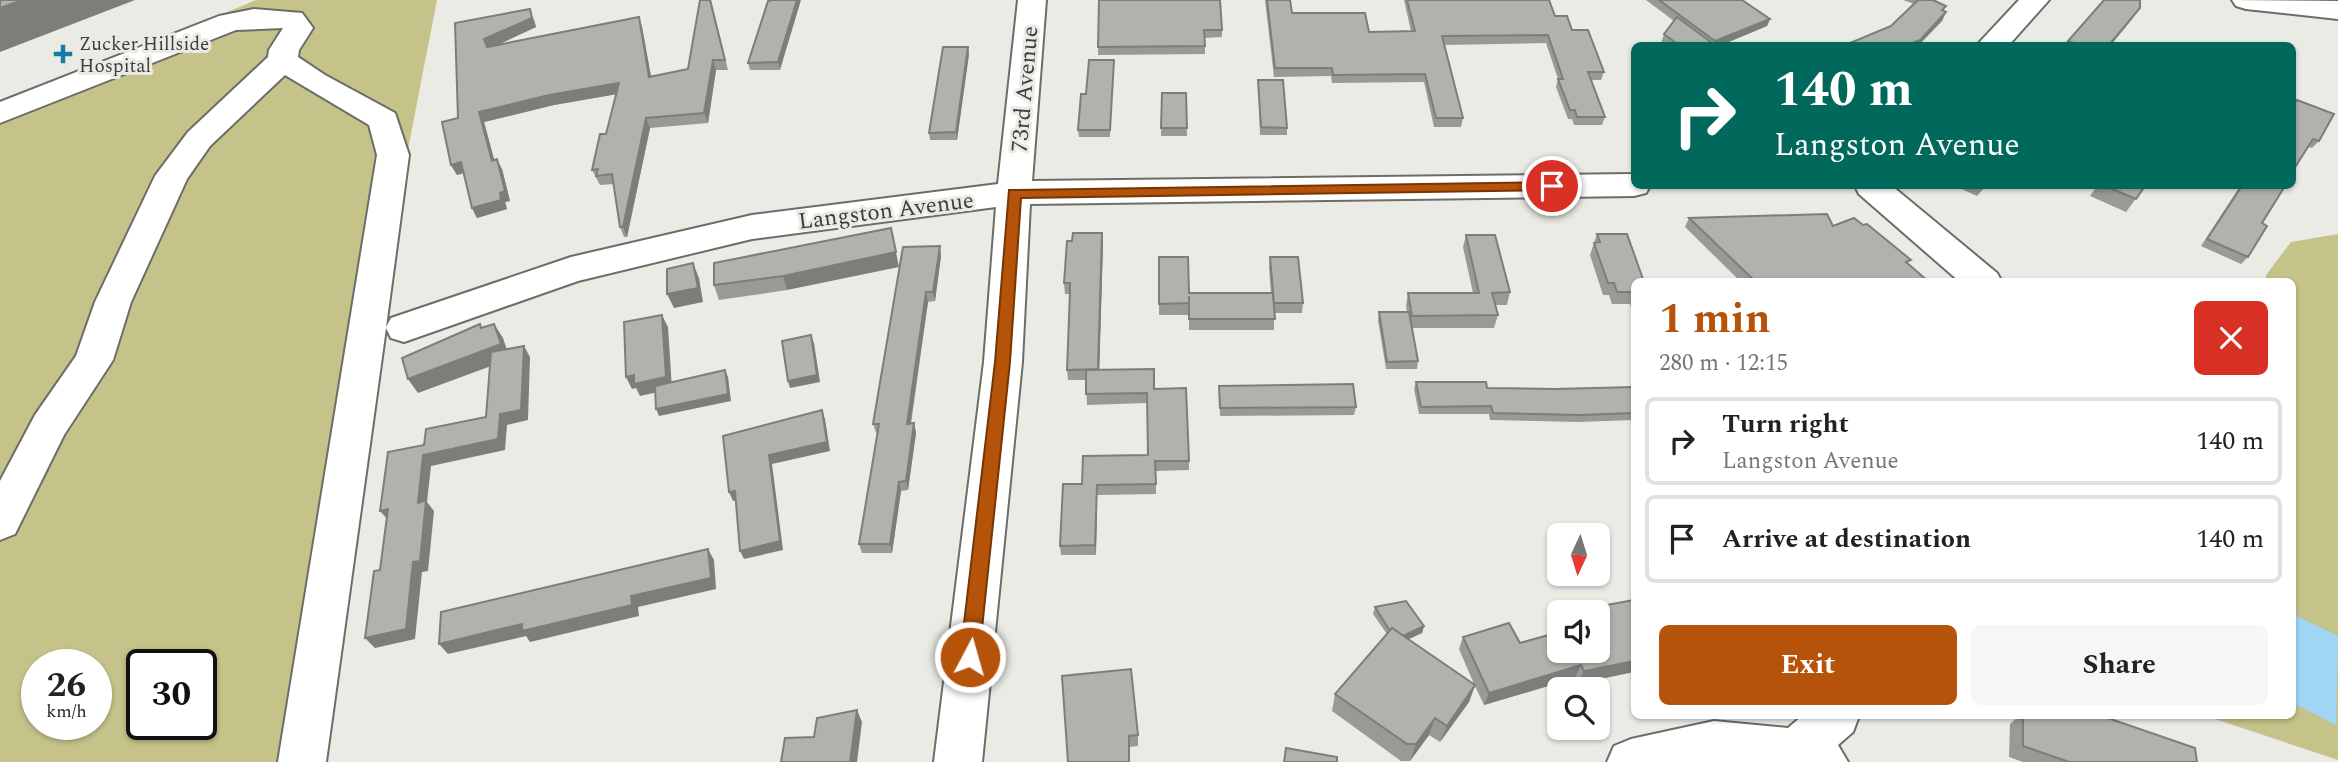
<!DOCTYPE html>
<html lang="en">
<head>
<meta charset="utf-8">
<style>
  :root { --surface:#fff; --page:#f6f6f6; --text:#222; --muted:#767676; --line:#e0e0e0; --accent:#b45309 }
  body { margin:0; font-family:Spectral,serif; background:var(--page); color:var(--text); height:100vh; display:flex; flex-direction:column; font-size:26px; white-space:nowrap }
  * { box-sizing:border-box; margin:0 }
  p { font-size:23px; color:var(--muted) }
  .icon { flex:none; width:38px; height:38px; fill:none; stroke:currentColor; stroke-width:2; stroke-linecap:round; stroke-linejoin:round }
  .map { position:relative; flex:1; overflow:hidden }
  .panel { position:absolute; left:1631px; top:278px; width:665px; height:441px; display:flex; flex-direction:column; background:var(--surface); border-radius:10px; box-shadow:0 2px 5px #0004 }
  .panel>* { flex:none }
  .guide { position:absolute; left:1631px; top:42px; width:665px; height:147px; border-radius:10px; box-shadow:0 2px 5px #0004; background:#00695c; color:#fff; overflow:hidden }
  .needle { width:46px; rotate:184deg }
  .buttons { position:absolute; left:1547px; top:523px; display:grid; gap:14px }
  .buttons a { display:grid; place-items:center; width:63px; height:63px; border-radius:10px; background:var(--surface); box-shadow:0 2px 5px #0004; font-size:35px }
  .speed { position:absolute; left:21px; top:649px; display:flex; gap:14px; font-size:35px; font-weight:700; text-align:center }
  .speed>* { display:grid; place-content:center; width:91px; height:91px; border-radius:50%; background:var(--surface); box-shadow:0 2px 5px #0004; line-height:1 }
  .speed small { font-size:18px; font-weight:400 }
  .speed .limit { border:4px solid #111; border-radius:10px; background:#fff; color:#111 }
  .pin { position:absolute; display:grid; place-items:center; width:60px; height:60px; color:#fff; margin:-30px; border:4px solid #fff; border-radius:50%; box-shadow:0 2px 7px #0007 }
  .me { position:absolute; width:77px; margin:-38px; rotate:6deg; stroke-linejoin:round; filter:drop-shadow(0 0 5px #0008) }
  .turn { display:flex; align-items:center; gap:24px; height:147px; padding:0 28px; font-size:32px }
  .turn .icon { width:91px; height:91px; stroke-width:2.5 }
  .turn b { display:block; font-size:49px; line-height:60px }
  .round { display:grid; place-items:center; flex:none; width:74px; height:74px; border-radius:10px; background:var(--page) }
  .headline { display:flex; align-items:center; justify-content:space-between; height:119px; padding:0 28px }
  h1 { font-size:42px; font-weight:700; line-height:52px; color:var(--accent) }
  .cta { display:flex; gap:14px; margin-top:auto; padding:14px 28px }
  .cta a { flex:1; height:80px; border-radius:10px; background:var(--accent); color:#fff; font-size:28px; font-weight:700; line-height:80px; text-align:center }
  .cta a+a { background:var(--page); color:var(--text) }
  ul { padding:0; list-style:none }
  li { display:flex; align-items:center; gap:21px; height:88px; margin:0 14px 10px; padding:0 14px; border:4px solid var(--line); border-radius:10px }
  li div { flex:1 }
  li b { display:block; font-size:26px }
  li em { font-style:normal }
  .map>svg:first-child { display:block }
</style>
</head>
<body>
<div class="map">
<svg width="2338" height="762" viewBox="0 0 2338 762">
  <rect width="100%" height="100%" fill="#ebebe6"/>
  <g fill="#c5c389" fill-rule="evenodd">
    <path d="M256,0h181l-36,185 -82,577h-319v-655zM37,665h59v59h-59zM142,665h59v59h-59z"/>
    <polygon points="2338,234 2338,760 2206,716 2292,716 2292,282 2266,282 2266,275 2291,242"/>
  </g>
  <polygon fill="#9fd6f5" points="2295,615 2338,636 2336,725 2293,703"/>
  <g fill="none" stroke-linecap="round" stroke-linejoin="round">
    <defs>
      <g id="minor">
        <polygon points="1018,0 1046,0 1032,181 1634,174 1634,186 1650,186 1646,193 1634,196 1030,204 1022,362 982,762 934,762 984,362 996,207 752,239 578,281 404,342 391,338 386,328 326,762 278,762 377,155 369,125 285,75 210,146 187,179 131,302 113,360 64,435 15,534 0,540 0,481 35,415 76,356 95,302 155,176 188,132 268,57 269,50 283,28 236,30 0,123 0,102 219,16 254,9 302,13 313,28 299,50 298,57 325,75 395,113 409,155 386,327 391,318 571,257 752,215 998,184"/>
        <polygon points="2019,0 2049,0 2008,46 1976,46"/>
        <polygon points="2232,0 2338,1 2338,19 2246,9 2236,6"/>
        <polygon points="1855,186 1892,186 1997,273 2002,282 1960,282 1859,194"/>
        <polygon points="1802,716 1859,716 1853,732 1838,745 1848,762 1607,762 1614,746 1631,739 1714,721 1788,728"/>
      </g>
    </defs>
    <use href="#minor" stroke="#6d6d68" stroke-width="4"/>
    <use href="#minor" fill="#fff" fill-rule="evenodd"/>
  </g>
  <g fill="#999995">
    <polygon points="700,0 711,0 728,70 716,70 708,123 650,128 627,237 624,237 620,227 614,184 600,185 592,170 606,134 617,94 554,105 484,122 494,160 502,169 510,201 505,202 507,209 477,218 472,208 464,173 457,175 451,165 458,118 455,23 534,19 536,27 497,45 639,17 642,27 651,77 688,69"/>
    <polygon points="1099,0 1222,30 1222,37 1205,38 1205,54 1098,55"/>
    <polygon points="1265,0 1290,0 1292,13 1369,32 1411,31 1404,0 1549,0 1555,16 1572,30 1604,72 1601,80 1591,80 1605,117 1602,125 1574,125 1572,119 1568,119 1556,87 1558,79 1546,43 1444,45 1463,118 1461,127 1434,127 1424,82 1332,83 1331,76 1274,77"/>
    <polygon points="1646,0 1742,0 1770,19 1767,26 1719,46 1660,46 1664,34 1674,21"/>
    <polygon points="1903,0 1937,0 1935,1 1946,6 1943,11 1946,12 1942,21 1891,26 1914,4"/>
    <polygon points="773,1 780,70 750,70 748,63"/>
    <polygon points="2132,19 2110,46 2066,46 2068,41"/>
    <polygon points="969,54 957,140 930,140 929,133"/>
    <polygon points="1114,60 1110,137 1079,137 1078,130 1086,94"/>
    <polygon points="1258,80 1287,128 1287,135 1260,135"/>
    <polygon points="1162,93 1186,93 1187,136 1161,136"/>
    <polygon points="2297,100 2319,141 2312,148 2308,147 2292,172 2292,104"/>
    <polygon points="1955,186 1986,186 1977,196"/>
    <polygon points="2097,186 2145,186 2126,212 2090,196"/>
    <polygon points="2240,186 2285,186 2262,223 2248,257 2241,264 2201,246"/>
    <polygon points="1689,218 1833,226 1863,225 1929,282 1741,282 1685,227"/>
    <polygon points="891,228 787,290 719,300 714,285"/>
    <polygon points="1597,234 1634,282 1634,318 1630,304 1612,304 1609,295 1603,295 1590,255"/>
    <polygon points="1466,235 1510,292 1507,305 1495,305 1498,315 1494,328 1412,328 1418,361 1417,369 1386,369 1378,320 1379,312 1407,312 1406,306 1408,293 1473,293 1463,247"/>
    <polygon points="1103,244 1099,370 1154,389 1189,461 1189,470 1156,471 1156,494 1097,495 1096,555 1061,555 1060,546 1082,484 1148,455 1147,403 1087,405 1086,380 1068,380 1067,370 1070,294 1065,294 1064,283"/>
    <polygon points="903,247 941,256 935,301 928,302 911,424 914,423 916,433 908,490 901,491 892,553 862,553 859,544 878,433 876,433 873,424"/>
    <polygon points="1159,257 1189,293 1271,293 1269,268 1270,257 1303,303 1302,313 1274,313 1274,330 1189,330 1189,313 1189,315 1159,315"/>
    <polygon points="1416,382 1487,388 1555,389 1634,387 1634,420 1578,422 1490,420 1489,414 1419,414 1414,389"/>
    <polygon points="1219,386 1356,407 1354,415 1220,416"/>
    <polygon points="1634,600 1577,684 1575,678 1484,705 1475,686 1469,702 1440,742 1429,735 1410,761 1401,761 1332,711 1335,694 1387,634 1373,614 1375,607 1424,626 1422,633 1408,639 1474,684 1459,649 1463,637 1520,643 1555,633 1552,627 1558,615 1559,614 1559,651"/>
    <polygon points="1062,676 1138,735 1138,746 1129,747"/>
    <polygon points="2019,716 2102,716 2197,762 2023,762 2009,757 2010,724"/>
  </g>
  <g fill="#7d7d79">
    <polygon points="22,0 135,0 0,52 0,8"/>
    <polygon points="797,0 801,0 780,70 778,62"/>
    <polygon points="2140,8 2132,19 2110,46 2108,46"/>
    <polygon points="530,9 536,27 489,49 487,47 484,39"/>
    <polygon points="1946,12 1942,21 1918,46 1905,46"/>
    <polygon points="639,17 642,27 653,87 649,77"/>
    <polygon points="1770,19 1767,26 1719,46 1713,46 1715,41"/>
    <polygon points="968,47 969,54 957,140 956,132"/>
    <polygon points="713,60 716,70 708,123 704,113"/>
    <polygon points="619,83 623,93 554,105 484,122 497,170 492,161 479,112 549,95"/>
    <polygon points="646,118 650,128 627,237 623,227"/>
    <polygon points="497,159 502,169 510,201 505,202 507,209 477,218 472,208 500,193"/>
    <polygon points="461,162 467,172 457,175 451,165"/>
    <polygon points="891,228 899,267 787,290 783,276"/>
    <polygon points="1102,233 1103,244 1099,380 1098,369"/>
    <polygon points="940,246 941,256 935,301 933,292"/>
    <polygon points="693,263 699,278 703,302 674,308 667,294"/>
    <polygon points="926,292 928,302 909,433 907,424"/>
    <polygon points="662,315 668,327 672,389 640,396 636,388 632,389 626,377"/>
    <polygon points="494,324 503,338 510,359 418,393 408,379"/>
    <polygon points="811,335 814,343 820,382 790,388 788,381"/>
    <polygon points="524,346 530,357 528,420 507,425 505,450 431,466 427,502 434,511 428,571 422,572 415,639 375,648 365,638 418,503 423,455 500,414"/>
    <polygon points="725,370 728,377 731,401 659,416 656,409"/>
    <polygon points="822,410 825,419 830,451 772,464 783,550 744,559 740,551 769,455"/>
    <polygon points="914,423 916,433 908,490 906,481"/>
    <polygon points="899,482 901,491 892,553 890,544"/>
    <polygon points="1097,485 1097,495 1096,555 1095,545"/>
    <polygon points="735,491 739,500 733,501 729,492"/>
    <polygon points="388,509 389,521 380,511"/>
    <polygon points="708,549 714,560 716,589 638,607 639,616 530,642 526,636 448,654 439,644 631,596"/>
    <polygon points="1424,626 1422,633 1394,646 1396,639"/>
    <polygon points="1634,661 1634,672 1577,684 1584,671"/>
    <polygon points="1581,665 1575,678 1484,705 1489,693"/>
    <polygon points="1475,685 1469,702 1440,742 1447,726"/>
    <polygon points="857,710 862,722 857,762 850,762"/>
    <polygon points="1435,718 1429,735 1410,761 1416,744"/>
  </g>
  <g fill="#b2b2ad" stroke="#7d7d79" stroke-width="2">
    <polygon points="0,0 22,0 0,8"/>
    <polygon points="700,0 710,0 725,60 713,60 704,113 646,118 623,227 620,227 612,174 596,176 598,169 592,170 600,134 606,134 619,83 549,95 479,112 492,161 497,159 505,191 500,193 501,200 472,208 461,162 451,165 442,122 458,118 455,23 530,9 532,18 484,39 487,47 639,17 649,77 688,69"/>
    <polygon points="773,0 797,0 778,62 748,63 768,1"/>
    <polygon points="1099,0 1220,0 1222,30 1204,30 1205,46 1098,47"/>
    <polygon points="1267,0 1290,0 1292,13 1365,13 1369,32 1415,31 1407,0 1549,0 1555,16 1567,16 1572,30 1588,30 1604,72 1588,72 1605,117 1577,117 1575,110 1570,110 1558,79 1563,79 1548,35 1442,36 1463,118 1436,118 1425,74 1333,75 1332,68 1275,68"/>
    <polygon points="1659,0 1742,0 1770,19 1715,41"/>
    <polygon points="1918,0 1933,0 1946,6 1942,10 1946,12 1920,40 1905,46 1843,46 1891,26"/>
    <polygon points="2104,0 2140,0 2140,8 2108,46 2072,46 2074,43 2068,41"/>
    <polygon points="1677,17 1716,46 1680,46 1664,34"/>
    <polygon points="943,47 968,47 956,132 929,133"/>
    <polygon points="1089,60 1114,60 1110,130 1078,130 1081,94 1086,94"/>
    <polygon points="1258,80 1283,80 1287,128 1261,127"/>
    <polygon points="1162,93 1186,93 1187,128 1161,128"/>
    <polygon points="2297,100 2334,114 2319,141 2313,139 2292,172 2292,106"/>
    <polygon points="2105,186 2145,186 2136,199"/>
    <polygon points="2242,186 2285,186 2262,223 2267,226 2248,257 2207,239"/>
    <polygon points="1827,214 1833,226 1854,218 1863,225 1867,224 1911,260 1906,262 1929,282 1756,282 1689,218"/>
    <polygon points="891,228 896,252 783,276 714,285 714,263"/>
    <polygon points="1073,233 1102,233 1098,369 1067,370 1070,291 1070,283 1064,283 1067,241 1072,241"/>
    <polygon points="1597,234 1627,234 1644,282 1634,282 1634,292 1617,292 1614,283 1608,283 1594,243 1600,242"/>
    <polygon points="1466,235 1495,235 1510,292 1492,293 1498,315 1412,316 1408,293 1479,293"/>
    <polygon points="940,246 933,292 926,292 907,424 914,423 906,481 899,482 890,544 859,544 879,424 873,424 903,247"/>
    <polygon points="1159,257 1188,257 1189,293 1273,293 1275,319 1189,319 1189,296 1189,303 1159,304"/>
    <polygon points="1270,257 1298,257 1303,303 1274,303"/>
    <polygon points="693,263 698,288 667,294 667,269"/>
    <polygon points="1379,312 1409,312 1418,361 1387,362"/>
    <polygon points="662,315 666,377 634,384 634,375 626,377 624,322"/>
    <polygon points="480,324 481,328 494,324 501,344 408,379 402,358"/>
    <polygon points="811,335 817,375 788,381 782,341"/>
    <polygon points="524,346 521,410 500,414 498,439 423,455 418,503 426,500 420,561 413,562 406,629 365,638 374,571 380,570 388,509 380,511 388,452 424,445 426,429 486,417 491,352"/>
    <polygon points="1154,369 1154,389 1186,388 1189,461 1155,461 1156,484 1097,485 1095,545 1060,546 1063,484 1082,484 1083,456 1148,455 1147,393 1086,394 1086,370"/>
    <polygon points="725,370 728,394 656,409 655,386"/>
    <polygon points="1416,382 1486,382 1487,388 1555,389 1634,387 1634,413 1580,415 1493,413 1491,406 1421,407"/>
    <polygon points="1353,384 1356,407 1220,408 1219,386"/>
    <polygon points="822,410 827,442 769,455 780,541 740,551 735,491 729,492 723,436"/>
    <polygon points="708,549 711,578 631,596 632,605 522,631 522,624 439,644 441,612"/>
    <polygon points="1634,600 1634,661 1584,671 1581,665 1489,693 1463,637 1509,623 1520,643 1559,632 1559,651 1598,651 1598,612 1569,612"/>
    <polygon points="1406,601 1424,626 1403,636 1392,628 1390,631 1375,607"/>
    <polygon points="1392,628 1475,685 1447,726 1435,718 1416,744 1407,744 1335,694"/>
    <polygon points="1131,669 1138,735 1129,736 1129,762 1068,762 1062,676"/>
    <polygon points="857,710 850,762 781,762 785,738 814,737 817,718"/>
    <polygon points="2023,716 2035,716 2041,718 2041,716 2102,716 2195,748 2197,762 2069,762 2023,746"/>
    <polygon points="1286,748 1337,757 1337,762 1284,762"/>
  </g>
  <polygon fill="#b45309" stroke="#753606" stroke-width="2" points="1552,182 1559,186 1557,190 1021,198 1010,362 979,657 976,663 970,666 963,663 960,657 995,362 1009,190"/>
  <path fill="#167ca7" stroke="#ebebe6" stroke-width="2.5" d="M59.5 43.5h7v7h7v7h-7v7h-7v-7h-7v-7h7z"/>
  <g text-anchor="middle" stroke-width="6" stroke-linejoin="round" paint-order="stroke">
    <g font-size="19" fill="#3d3d3b" stroke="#ebebe6" text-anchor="start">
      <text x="79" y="50">Zucker Hillside<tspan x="79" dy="22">Hospital</tspan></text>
    </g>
    <g font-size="23" fill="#3d3d3b" stroke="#ebebe6">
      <text transform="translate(1024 89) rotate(-85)" y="8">73rd Avenue</text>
      <text transform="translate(886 210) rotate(-7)" y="8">Langston Avenue</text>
    </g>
  </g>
</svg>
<div class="buttons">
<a><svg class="needle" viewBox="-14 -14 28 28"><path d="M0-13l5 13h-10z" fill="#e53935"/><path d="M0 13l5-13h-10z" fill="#767676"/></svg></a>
<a><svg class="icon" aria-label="sound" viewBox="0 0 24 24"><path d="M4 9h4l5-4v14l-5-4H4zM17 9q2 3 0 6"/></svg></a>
<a><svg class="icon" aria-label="search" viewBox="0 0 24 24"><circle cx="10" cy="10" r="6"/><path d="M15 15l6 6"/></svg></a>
</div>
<div class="speed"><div>26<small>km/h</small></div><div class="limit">30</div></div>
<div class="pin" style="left:1552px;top:186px;background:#d93025"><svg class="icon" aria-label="arrive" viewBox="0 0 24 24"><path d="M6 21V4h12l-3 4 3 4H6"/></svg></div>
<svg class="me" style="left:970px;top:657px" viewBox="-20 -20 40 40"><circle r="17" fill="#b45309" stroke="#fff" stroke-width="3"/><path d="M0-11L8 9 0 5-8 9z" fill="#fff"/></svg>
<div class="guide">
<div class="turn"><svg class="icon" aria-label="right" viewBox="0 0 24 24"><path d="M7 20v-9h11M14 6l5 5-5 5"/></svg><div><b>140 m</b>Langston Avenue</div></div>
</div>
<section class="panel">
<div class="headline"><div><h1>1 min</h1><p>280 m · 12:15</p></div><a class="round" style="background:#d93025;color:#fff"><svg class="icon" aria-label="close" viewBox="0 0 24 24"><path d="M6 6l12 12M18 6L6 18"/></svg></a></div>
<ul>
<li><svg class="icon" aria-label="right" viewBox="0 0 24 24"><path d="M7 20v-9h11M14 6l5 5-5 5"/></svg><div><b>Turn right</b><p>Langston Avenue</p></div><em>140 m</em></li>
<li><svg class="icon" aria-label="arrive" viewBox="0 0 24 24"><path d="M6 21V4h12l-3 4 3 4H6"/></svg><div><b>Arrive at destination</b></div><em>140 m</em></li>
</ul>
<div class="cta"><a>Exit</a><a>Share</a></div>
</section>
</div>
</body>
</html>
